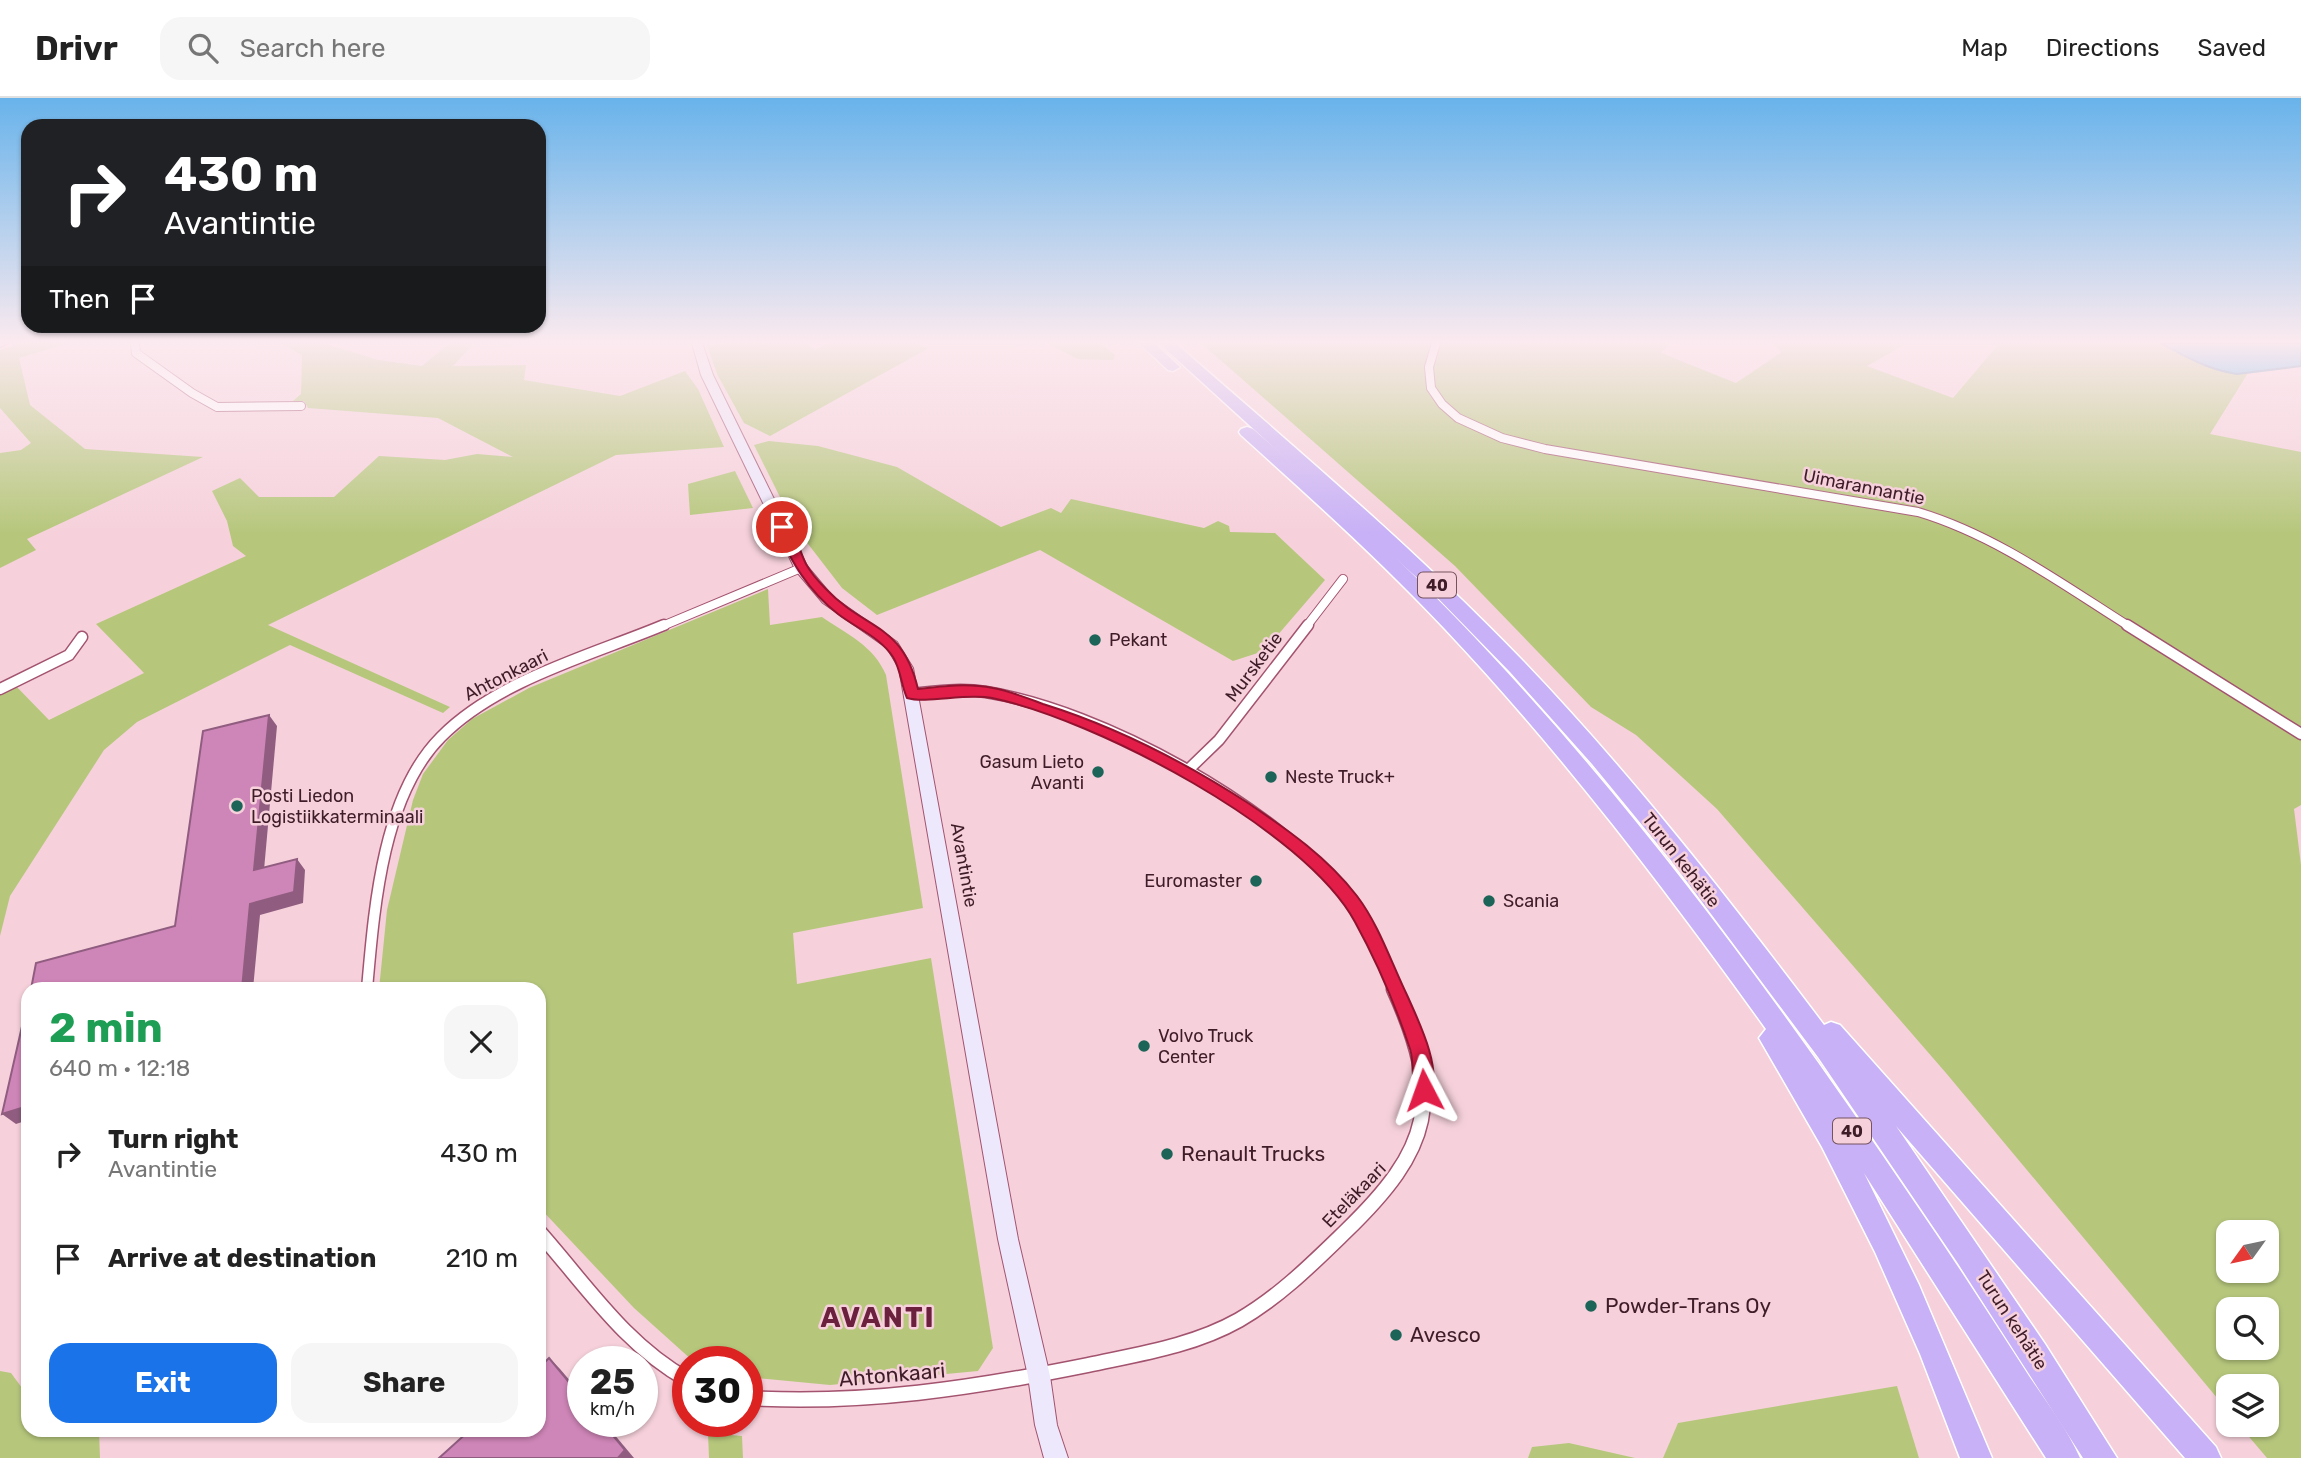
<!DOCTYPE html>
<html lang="en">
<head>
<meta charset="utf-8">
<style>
  :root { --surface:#fff; --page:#f6f6f6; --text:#222; --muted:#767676; --line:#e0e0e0; --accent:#1a73e8 }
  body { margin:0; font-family:Rubik,sans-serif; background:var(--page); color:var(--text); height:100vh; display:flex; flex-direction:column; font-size:26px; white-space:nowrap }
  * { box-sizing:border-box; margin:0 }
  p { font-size:23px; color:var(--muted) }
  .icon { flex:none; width:38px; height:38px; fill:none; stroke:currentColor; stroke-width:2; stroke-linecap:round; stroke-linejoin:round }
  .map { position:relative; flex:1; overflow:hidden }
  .panel { position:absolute; left:21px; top:884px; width:525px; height:455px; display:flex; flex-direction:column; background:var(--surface); border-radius:21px; box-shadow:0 2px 5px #0004 }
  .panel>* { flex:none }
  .hud { position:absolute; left:21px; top:21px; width:525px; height:214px; border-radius:21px; box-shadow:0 2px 5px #0004; background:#202124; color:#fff; overflow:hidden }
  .needle { width:46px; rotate:237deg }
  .fabs { position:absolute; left:2216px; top:1122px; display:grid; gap:14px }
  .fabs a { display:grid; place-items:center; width:63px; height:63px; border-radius:14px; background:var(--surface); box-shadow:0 2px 5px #0004; font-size:35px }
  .speed { position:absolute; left:567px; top:1248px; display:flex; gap:14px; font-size:35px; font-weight:700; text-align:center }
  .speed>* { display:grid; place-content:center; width:91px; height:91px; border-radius:50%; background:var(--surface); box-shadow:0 2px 5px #0004; line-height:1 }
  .speed small { font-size:18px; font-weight:400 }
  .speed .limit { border:10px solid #d22; background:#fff; color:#111 }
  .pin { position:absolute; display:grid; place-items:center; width:60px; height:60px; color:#fff; margin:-30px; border:4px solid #fff; border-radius:50%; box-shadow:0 2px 7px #0007 }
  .me { position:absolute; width:77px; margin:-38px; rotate:356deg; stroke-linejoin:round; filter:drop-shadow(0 0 5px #0008) }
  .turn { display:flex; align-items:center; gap:24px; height:147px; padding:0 28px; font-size:32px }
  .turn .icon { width:91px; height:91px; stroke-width:2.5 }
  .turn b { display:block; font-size:49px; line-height:60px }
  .then { display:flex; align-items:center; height:66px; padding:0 28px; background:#0003; gap:14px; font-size:26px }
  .round { display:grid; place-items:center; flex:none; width:74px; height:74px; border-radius:21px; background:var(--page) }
  .summary { display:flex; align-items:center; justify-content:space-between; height:119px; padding:0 28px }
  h1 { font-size:42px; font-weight:700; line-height:52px; color:#1e9e55 }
  .action { display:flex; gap:14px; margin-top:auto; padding:14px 28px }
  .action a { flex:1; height:80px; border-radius:21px; background:var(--accent); color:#fff; font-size:28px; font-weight:700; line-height:80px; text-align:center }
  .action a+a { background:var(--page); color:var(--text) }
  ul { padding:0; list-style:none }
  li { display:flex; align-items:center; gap:21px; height:105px; padding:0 28px }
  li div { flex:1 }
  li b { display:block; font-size:26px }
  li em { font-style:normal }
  header { display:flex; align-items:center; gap:42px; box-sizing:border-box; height:98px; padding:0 35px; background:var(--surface); border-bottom:2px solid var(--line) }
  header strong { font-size:33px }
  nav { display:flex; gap:38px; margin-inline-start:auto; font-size:24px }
  .search { width:490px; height:63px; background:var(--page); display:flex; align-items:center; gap:18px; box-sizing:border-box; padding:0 24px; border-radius:21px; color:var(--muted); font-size:26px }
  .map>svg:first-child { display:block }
</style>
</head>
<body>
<header>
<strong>Drivr</strong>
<div class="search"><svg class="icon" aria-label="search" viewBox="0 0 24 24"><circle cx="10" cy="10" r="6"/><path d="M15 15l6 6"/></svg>Search here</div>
<nav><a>Map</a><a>Directions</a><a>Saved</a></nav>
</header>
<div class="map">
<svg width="2301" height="1360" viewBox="0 0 2301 1360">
  <rect width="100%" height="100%" fill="#f6d1db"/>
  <g fill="#b6c77c" fill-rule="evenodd">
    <polygon points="22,245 68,245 19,260 30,307 85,351 203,359 27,441 36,452 0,470 0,355 21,352 31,345 0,310 0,252"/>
    <polygon points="280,245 323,245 378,262 422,268 450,245 474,245 453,268 526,267 524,282 620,298 685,273 698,291 724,349 616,357 268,527 450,609 443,615 290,547 137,624 104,652 10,798 0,838 0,591 13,585 49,622 144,575 96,526 246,458 233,448 227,423 212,393 240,380 259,399 334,399 379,358 445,362 477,356 513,359 438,320 308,310 304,303 293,303 301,296 302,257"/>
    <polygon points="731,245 805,245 815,252 829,245 914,245 929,250 770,338 744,325 717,276 707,247"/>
    <polygon points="1046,245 1101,245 1115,257 1113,262 1078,261"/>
    <path d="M1201,245h469l-9,10 75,30 46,-31 -10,-9h135l-40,23 86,32 44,-52 -7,-3h170l30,16 38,14h20l-38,61 91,18v353l-7,4 7,56v593h-34l-28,-33 27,-1v-38h-38v25l-282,-338 -229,-264 -81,-74 -45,-28 -136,-141zM2228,1134h38v38h-38zM2228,1211h38v39h-38z"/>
    <polygon points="769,343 818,348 897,369 1001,429 1051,410 1061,415 1071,401 1204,430 1218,423 1229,428 1230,434 1275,435 1325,482 1264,553 1233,563 1040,452 877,517 842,490 795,429 754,347"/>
    <polygon points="735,373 753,410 690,417 688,386"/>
    <path d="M768,491l2,36 52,-8c25,17 52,29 64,58l37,233 -130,25 4,51 134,-26 62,390 -15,23 -148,14 -83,-8v-15l-54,-1 -59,-53 -95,-101v-218h-160l8,-79 26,-110 10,-26 25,-34 24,-21 57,-31z"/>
    <polygon points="0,1273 11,1275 25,1294 28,1292 28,1332 99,1332 100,1360 0,1360"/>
    <polygon points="1897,1288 1919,1360 1663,1360 1678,1325"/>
    <polygon points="708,1335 742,1338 743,1360 709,1360"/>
    <polygon points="1569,1345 1635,1360 1528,1360 1532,1349"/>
  </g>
  <path fill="#49b1f0" stroke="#4684b4" stroke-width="2" d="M2160,245h141v23l-64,8c-28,-4 -53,-18 -77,-31z"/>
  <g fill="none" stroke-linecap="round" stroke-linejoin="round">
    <defs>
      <g id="street-far2">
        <polyline points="135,245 136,255 192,295 217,309 301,308"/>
        <path d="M1436,245l-7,24 2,21 11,16 16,14 44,20 43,11 373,63c77,23 144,72 212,115"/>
        <polyline points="660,529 801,470"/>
        <polyline points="1306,529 1343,481"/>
      </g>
      <g id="street-far1">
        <polyline points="2127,527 2301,636"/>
        <polyline points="0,591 69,557 82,539"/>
        <path d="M912,596c24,-3 50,-6 74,-2 117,19 286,113 361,204 22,27 34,63 48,95"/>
        <polyline points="1187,673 1219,642 1308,527"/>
        <path d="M367,891c7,-79 15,-193 74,-252 56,-57 151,-82 223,-112"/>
      </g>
      <g id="street">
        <path d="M539,1134c47,53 86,113 149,148"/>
        <path d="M747,1300c116,7 227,-10 341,-33 51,-11 105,-19 151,-45 40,-23 73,-56 106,-88 87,-84 99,-132 49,-243"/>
      </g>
      <g id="secondary">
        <polygon points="0,245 8,245 0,249"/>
        <polygon points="692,245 702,245 713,277 807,468 833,499 897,544 913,570 1018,1141 1050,1278 1057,1327 1068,1360 1044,1360 1035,1327 1028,1278 998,1141 899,570 887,550 823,505 796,473 701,277"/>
      </g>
      <g id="highway">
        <polygon points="1139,245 1154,245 1180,269 1173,273 1168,272"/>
        <path d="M1159,245h16c118,103 239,205 348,318 109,114 206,238 301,364l7,-3 9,3 376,422 5,11h-36l-289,-332 149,218 72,114h-34l-126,-196 -139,-205 -148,-198 -78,-95 -82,-92 -84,-86z"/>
        <path d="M1247,329l6,2c70,61 140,123 204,190 173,179 321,381 460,587 38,55 74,111 110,167 18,27 40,55 53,85h-34l-182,-285 55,112 73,173h-32l-40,-104 -45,-102 -53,-105 -63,-109 7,-9c-100,-139 -204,-276 -321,-400 -64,-68 -134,-131 -204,-194l-2,-3 2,-3z"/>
      </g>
    </defs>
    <use href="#street-far2" stroke="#a3536f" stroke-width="10"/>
    <use href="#street-far1" stroke="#a3536f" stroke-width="13"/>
    <use href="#street" stroke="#a3536f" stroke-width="17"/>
    <use href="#secondary" stroke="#a3536f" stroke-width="2"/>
    <use href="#highway" stroke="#fff" stroke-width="3"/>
    <use href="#street-far2" stroke="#fff" stroke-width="8"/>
    <use href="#street-far1" stroke="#fff" stroke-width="10"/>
    <use href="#street" stroke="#fff" stroke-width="14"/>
    <use href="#secondary" fill="#eee8fc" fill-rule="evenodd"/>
    <use href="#highway" fill="#c8b1f6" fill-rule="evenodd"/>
  </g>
  <g fill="#905d80">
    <polygon points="269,617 277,628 263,783 254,772"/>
    <polygon points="297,761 305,772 303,805 260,817 253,891 242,891 250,806"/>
    <polygon points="28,1008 28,1022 16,1026 2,1016"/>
    <polygon points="549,1260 560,1271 583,1298 583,1301"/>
    <polygon points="601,1323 603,1323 634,1360 618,1360"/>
  </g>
  <g fill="#ce85b7" stroke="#905d80" stroke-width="2">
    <polygon points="269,617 254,772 297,761 294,794 250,806 242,891 31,891 36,865 175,828 203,633"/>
    <polygon points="28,902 28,1008 2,1016"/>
    <polygon points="549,1260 583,1301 583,1323 601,1323 625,1352 618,1360 439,1360 470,1332 539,1332 539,1270"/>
  </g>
  <linearGradient id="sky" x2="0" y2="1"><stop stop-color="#68b3eb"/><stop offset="0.56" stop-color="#fbeaef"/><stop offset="1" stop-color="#fbeaef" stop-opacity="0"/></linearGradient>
  <rect width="2301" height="435" fill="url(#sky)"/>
  <path fill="#e11d48" stroke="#92132f" stroke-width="2" d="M782,425c1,1 3,1 5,2 9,7 13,28 19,39 5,9 13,18 20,25 40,42 76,33 92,100 25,-3 50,-6 75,-1 17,3 34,10 50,16 74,23 140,57 205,99 40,27 79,54 109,93 22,29 34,66 50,99 11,25 36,74 23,101l-6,3 -7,-3c-7,-14 -2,-32 -7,-47 -14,-42 -33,-87 -55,-127 -50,-93 -261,-203 -363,-224 -27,-5 -65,6 -85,0 -6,-13 -6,-28 -14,-41 -13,-20 -37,-29 -55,-43 -31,-24 -46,-52 -63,-87z"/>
  <g fill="#1d6458" stroke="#f6d1db" stroke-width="2.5">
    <circle cx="1095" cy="542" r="7"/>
    <circle cx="1098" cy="674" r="7"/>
    <circle cx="1271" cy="679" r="7"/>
    <circle cx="237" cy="708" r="7"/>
    <circle cx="1256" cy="783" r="7"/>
    <circle cx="1489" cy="803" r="7"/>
    <circle cx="1144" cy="948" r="7"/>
    <circle cx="1167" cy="1056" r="7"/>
    <circle cx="1591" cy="1208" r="7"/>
    <circle cx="1396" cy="1237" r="7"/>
  </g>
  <g text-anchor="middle" stroke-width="5" stroke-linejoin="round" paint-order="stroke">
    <g fill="#f6d1db" stroke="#75525e" stroke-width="2">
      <rect x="1418" y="474.5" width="38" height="25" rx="5"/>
      <rect x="1833" y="1020.5" width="38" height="25" rx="5"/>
    </g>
    <g font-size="16" font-weight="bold" fill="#3e1c28">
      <text x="1437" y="493">40</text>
      <text x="1852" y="1039">40</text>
    </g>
    <g font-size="18" fill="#3e1c28" stroke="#f6d1db">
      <text transform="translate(1864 389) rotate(11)" y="6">Uimarannantie</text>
      <text transform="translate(1254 569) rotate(-53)" y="6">Mursketie</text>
      <text transform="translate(506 577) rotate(-27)" y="6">Ahtonkaari</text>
      <text transform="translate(1681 762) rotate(52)" y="6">Turun kehätie</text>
      <text transform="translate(964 767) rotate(80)" y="6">Avantintie</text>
      <text transform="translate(1354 1097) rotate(-46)" y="6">Eteläkaari</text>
      <text transform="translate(2012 1222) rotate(57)" y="6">Turun kehätie</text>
    </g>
    <g font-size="18" fill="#3e1c28" stroke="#f6d1db" text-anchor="start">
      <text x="1109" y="548">Pekant</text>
      <text x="1084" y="670" text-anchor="end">Gasum Lieto<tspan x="1084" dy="21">Avanti</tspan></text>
      <text x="1285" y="685">Neste Truck+</text>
      <text x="251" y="704">Posti Liedon<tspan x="251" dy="21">Logistiikkaterminaali</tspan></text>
      <text x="1242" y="789" text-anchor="end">Euromaster</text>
      <text x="1503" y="809">Scania</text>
      <text x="1158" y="944">Volvo Truck<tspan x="1158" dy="21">Center</tspan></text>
    </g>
    <g font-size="21" fill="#3e1c28" stroke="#f6d1db" text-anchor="start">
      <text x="1181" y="1063">Renault Trucks</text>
      <text x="1605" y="1215">Powder-Trans Oy</text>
      <text x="1410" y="1244">Avesco</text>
    </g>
    <g font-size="21" fill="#3e1c28" stroke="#f6d1db">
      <text transform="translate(892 1277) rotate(-5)" y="7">Ahtonkaari</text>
    </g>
    <g font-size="28" font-weight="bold" letter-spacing="2" fill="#6b203e" stroke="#f6d1db">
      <text x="878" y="1229">AVANTI</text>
    </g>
  </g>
</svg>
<div class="fabs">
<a><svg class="needle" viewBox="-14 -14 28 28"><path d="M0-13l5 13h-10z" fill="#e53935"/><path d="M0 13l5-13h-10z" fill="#767676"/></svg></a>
<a><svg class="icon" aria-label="search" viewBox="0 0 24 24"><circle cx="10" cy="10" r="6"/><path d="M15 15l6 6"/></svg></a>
<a><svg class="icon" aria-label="layers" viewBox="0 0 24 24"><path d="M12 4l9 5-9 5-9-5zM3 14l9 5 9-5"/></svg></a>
</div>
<div class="speed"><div>25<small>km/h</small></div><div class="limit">30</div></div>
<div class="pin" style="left:782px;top:429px;background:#d93025"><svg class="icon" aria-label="arrive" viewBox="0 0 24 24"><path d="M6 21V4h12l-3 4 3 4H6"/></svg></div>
<svg class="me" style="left:1424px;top:992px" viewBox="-20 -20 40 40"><path d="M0-17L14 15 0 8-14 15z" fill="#e11d48" stroke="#fff" stroke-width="4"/></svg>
<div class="hud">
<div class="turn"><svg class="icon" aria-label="right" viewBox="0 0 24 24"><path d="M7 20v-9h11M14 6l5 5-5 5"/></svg><div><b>430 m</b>Avantintie</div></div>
<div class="then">Then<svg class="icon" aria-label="arrive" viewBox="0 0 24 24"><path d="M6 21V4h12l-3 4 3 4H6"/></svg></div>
</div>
<section class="panel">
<div class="summary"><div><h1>2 min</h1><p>640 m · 12:18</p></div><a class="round"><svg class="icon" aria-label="close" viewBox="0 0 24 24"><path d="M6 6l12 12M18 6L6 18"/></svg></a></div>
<ul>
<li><svg class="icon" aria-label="right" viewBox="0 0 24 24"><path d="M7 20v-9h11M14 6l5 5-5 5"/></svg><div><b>Turn right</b><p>Avantintie</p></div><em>430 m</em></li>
<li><svg class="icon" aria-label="arrive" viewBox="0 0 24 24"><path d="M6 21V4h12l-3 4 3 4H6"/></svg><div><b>Arrive at destination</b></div><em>210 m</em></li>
</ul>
<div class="action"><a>Exit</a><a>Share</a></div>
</section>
</div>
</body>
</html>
